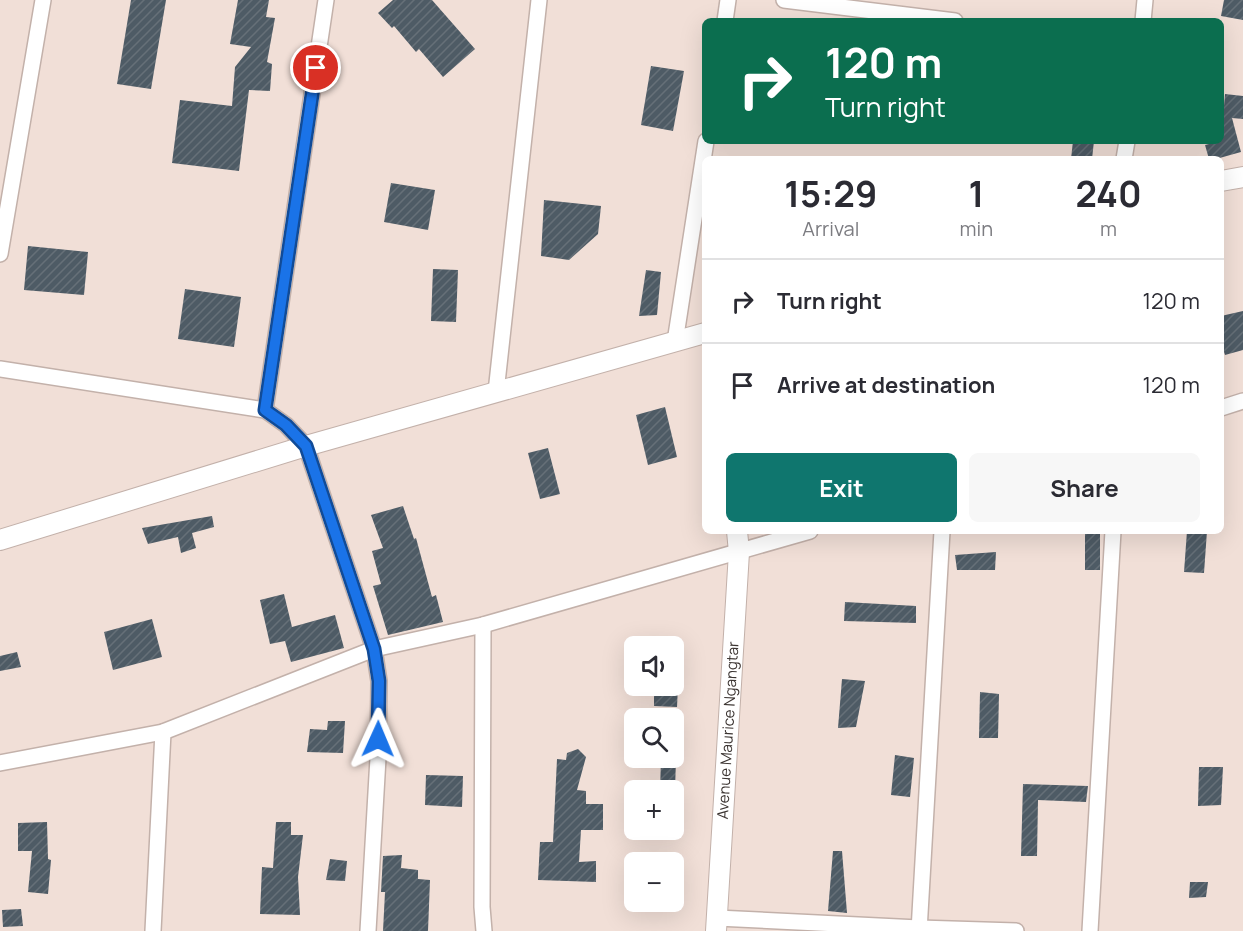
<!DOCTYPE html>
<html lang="en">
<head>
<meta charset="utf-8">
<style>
  :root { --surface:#fff; --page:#f7f7f7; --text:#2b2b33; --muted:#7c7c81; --line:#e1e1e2; --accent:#0f766e }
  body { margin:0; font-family:Manrope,sans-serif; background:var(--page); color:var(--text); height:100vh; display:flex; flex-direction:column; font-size:22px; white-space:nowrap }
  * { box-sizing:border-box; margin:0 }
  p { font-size:20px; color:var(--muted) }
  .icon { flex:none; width:33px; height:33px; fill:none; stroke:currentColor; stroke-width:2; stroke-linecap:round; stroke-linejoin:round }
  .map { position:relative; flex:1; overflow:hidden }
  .sheet { position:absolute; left:702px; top:156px; width:522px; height:378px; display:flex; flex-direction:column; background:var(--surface); border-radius:9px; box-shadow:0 6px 24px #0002 }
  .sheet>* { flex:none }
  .top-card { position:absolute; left:702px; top:18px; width:522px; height:126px; border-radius:9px; box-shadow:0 6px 24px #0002; background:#0b6e4f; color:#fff; overflow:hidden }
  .controls { position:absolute; left:624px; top:636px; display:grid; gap:12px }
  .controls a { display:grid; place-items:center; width:60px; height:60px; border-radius:9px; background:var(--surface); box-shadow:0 6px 24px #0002; font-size:30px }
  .pin { position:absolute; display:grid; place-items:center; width:51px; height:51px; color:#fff; margin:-26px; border:3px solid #fff; border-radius:50%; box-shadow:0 2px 6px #0007 }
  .me { position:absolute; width:66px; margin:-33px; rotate:1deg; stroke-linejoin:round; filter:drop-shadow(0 0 4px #0008) }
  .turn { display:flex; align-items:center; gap:21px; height:126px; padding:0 24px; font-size:27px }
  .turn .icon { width:78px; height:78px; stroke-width:2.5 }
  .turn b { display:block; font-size:42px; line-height:51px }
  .eta { display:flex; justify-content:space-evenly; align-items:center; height:102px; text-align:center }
  .eta b { font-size:36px; font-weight:700; line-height:42px }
  .cta { display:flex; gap:12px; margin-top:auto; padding:12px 24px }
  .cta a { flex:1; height:69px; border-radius:9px; background:var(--accent); color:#fff; font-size:24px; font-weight:700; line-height:69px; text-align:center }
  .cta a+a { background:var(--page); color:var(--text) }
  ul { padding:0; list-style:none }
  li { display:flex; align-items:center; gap:18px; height:84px; padding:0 24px; border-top:2px solid var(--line) }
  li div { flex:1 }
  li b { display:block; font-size:22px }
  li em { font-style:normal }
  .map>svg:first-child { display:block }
</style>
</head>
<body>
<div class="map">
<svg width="1243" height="931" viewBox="0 0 1243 931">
  <defs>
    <pattern id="building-hatch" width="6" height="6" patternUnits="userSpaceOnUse" patternTransform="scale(1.5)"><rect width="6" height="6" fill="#4e5b65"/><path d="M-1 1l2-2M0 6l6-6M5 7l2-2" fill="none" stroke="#667078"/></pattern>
  </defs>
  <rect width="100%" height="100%" fill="#f1dfd7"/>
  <g fill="url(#building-hatch)">
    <polygon points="131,0 166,0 151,89 117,84"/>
    <polygon points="238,0 269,0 266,17 275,18 267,62 272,64 270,91 249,90 239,171 172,163 180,100 232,106 235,67 251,47 230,44"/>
    <polygon points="393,0 432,0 475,49 443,77 419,49 416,52 394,26 392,28 378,13"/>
    <polygon points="1224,0 1243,0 1243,20 1221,16"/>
    <polygon points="651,66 684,71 673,131 641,125"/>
    <polygon points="1225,94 1243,96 1243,119 1232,118 1241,152 1216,159 1209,159 1205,145 1221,141"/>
    <polygon points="1073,141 1094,141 1092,159 1071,159"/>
    <polygon points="391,183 435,190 428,230 384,222"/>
    <polygon points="544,200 601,206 598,234 569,260 541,256"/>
    <polygon points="28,246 88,252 84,295 24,290"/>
    <polygon points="433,269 458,270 456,322 431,321"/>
    <polygon points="646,270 661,272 657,315 639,316"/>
    <polygon points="185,289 241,297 234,347 178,339"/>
    <polygon points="1243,311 1243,350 1225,355 1221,342 1221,316"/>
    <polygon points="665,407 677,457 648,465 636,415"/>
    <polygon points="548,448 560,494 540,499 528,453"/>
    <polygon points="403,506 414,539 416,538 432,597 436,595 443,622 388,635 373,586 381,584 372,551 383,548 371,515"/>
    <polygon points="212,516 214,527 192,533 196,548 181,553 178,537 148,544 142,528"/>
    <rect x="1085" y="531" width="15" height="39"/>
    <polygon points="1187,531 1207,531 1204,573 1184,572"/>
    <polygon points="996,552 995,570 957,570 955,555"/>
    <polygon points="284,594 292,627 335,615 344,648 291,662 285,641 270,644 260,600"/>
    <polygon points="845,602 916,606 916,623 844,621"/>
    <polygon points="152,619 162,657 113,670 104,632"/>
    <polygon points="17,652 21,667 0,671 0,656"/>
    <polygon points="842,679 865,681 856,727 838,728"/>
    <polygon points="654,686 678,686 677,707 654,706"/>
    <polygon points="980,692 999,694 998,738 979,738"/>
    <polygon points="328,721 345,721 343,753 307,752 310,729 327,730"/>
    <polygon points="578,749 586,757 577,790 586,791 586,804 603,804 603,830 581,830 579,862 596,861 596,882 538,880 540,842 553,842 557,759 566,760 567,753"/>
    <polygon points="895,755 914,758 910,797 891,795"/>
    <polygon points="661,758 676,758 675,790 660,790"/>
    <polygon points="1199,767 1223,767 1221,805 1198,806"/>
    <polygon points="426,775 463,776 462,807 425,805"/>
    <polygon points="1023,784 1088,786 1086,802 1038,800 1037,856 1021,856"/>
    <polygon points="47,822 48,859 51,860 48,894 28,892 32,851 18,851 18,823"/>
    <polygon points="276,822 291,822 291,835 303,835 298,877 300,915 260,914 262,867 273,868"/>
    <polygon points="833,851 842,851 847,913 828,911"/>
    <polygon points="402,855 401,868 418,870 418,879 430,880 428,931 383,931 385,892 381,892 383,856"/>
    <polygon points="330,859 347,861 345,881 326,880"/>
    <polygon points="1190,882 1208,882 1206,897 1189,898"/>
    <polygon points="21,909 23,926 3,927 2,910"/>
  </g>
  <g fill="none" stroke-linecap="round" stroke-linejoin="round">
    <defs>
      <g id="minor">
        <polyline points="784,0 955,21"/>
        <polyline points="725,21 728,0"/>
        <polyline points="1143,21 1145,0"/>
        <polyline points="1124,159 1127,141"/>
        <polyline points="0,254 43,0"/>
        <polyline points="675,342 706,141"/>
        <polyline points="0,369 265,410 286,425 306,446 374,649 379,681 378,758 368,931"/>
        <polyline points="496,392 539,0"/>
        <polyline points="1221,408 1243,401"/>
        <polyline points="265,410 326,0"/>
        <polyline points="483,625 482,907 484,931"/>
        <polyline points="0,763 163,732 374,649 483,625 810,531"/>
        <polyline points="717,918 919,928 1016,931"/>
        <polyline points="153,931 163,732"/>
        <polyline points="919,931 942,531"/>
        <polyline points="1090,931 1113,531"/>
      </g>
      <g id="tertiary">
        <polyline points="1221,181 1243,177"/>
        <polyline points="0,540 306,446 705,333"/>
        <path id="s1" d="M716,931l23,-379 -2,-21"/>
      </g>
    </defs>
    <use href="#minor" stroke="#c3b1aa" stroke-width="18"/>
    <use href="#tertiary" stroke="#c3b1aa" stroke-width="22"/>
    <use href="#minor" stroke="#fff" stroke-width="15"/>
    <use href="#tertiary" stroke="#fff" stroke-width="20"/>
  </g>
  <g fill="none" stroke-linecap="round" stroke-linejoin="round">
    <defs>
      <polyline id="route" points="316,68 265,410 286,425 306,446 374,649 379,681 378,739"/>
    </defs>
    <use href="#route" stroke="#114b97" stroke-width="15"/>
    <use href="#route" stroke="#1a73e8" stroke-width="10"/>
  </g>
  <g text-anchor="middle" stroke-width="6" stroke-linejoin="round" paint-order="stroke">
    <g font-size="15" fill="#3c3532" stroke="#f1dfd7">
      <text dy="5" stroke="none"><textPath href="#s1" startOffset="201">Avenue Maurice Ngangtar</textPath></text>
    </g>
  </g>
</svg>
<div class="controls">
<a><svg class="icon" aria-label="sound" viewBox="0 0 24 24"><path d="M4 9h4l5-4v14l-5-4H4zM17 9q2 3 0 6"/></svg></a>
<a><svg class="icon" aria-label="search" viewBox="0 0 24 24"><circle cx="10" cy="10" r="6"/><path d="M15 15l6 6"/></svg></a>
<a>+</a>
<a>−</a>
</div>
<div class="pin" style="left:316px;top:68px;background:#d93025"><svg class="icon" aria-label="arrive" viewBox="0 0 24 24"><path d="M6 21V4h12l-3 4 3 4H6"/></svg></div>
<svg class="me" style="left:378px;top:739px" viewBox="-20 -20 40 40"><path d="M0-17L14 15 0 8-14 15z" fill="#1a73e8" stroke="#fff" stroke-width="4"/></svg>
<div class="top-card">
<div class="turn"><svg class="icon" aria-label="right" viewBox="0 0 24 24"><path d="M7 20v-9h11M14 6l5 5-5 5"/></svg><div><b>120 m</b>Turn right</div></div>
</div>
<section class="sheet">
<div class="eta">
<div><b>15:29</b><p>Arrival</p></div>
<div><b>1</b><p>min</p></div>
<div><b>240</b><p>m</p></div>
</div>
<ul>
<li><svg class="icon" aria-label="right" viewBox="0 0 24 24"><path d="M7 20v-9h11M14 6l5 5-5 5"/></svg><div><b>Turn right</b></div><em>120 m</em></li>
<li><svg class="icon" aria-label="arrive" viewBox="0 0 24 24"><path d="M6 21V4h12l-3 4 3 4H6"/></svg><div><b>Arrive at destination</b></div><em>120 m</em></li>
</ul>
<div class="cta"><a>Exit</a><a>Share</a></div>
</section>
</div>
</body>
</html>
